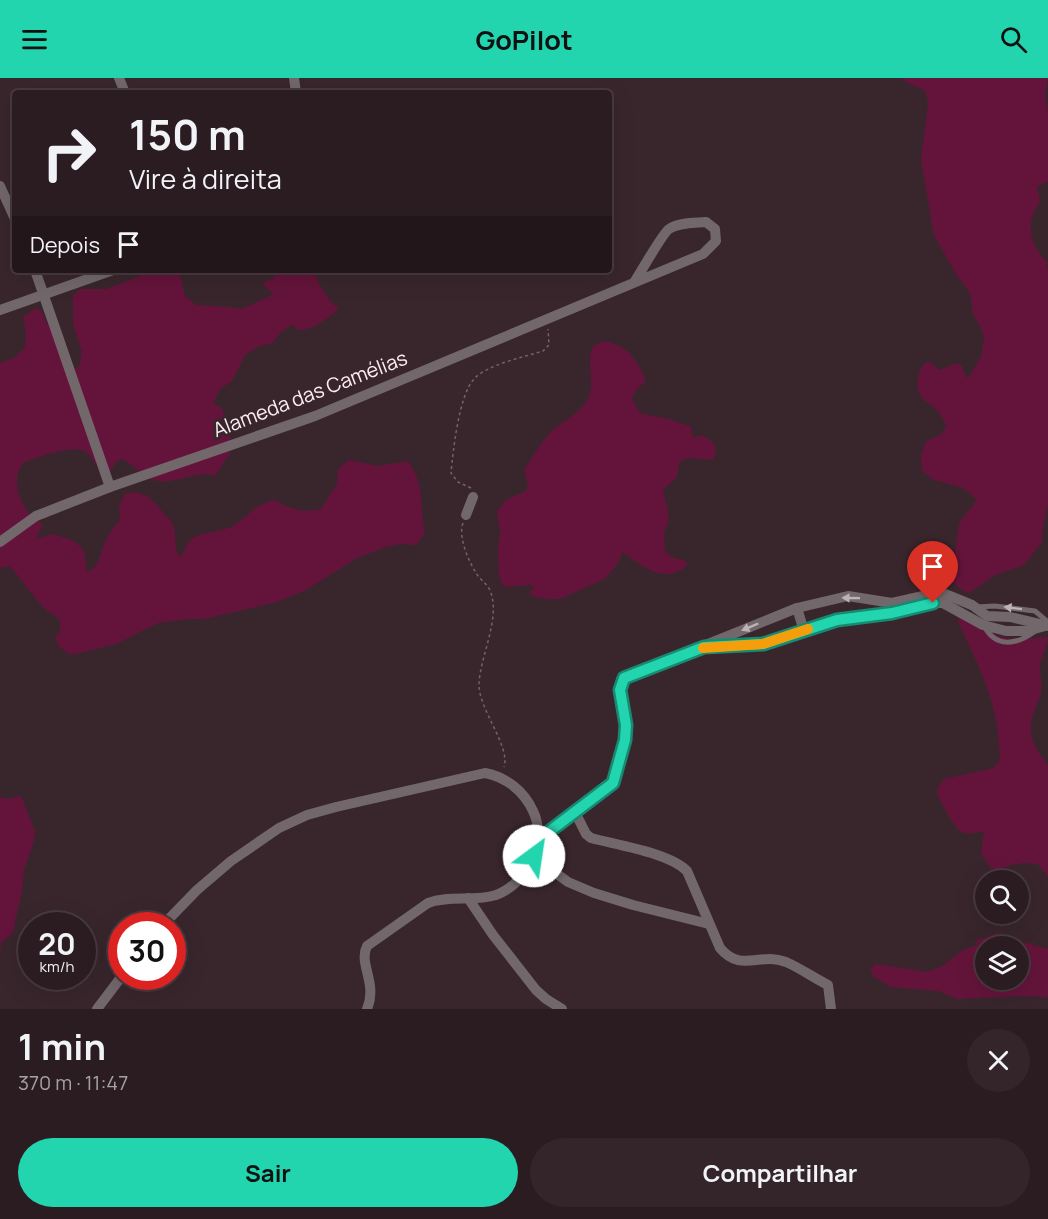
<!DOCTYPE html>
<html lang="pt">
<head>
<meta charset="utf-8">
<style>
  :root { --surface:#2b1c22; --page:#33252a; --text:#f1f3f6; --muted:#a6a1a5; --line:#473a40; --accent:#23d5af }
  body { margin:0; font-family:Manrope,sans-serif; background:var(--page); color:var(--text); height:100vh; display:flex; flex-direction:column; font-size:22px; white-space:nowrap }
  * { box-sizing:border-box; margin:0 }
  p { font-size:20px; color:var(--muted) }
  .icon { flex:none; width:33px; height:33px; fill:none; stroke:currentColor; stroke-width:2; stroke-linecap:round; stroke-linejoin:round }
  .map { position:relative; height:931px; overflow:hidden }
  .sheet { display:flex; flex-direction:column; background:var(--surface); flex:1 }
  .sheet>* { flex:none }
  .hud { position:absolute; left:12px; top:12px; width:600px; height:183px; border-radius:6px; box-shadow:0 6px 24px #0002,0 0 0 2px var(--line); background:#2b1c22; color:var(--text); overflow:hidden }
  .tools { position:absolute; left:975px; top:792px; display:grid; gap:12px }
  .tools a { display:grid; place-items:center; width:54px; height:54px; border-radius:50%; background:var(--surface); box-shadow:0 6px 24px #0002,0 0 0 2px var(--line); font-size:30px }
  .speed { position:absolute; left:18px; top:834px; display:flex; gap:12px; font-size:30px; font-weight:700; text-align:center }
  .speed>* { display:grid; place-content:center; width:78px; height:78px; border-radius:50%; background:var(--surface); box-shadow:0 6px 24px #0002,0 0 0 2px var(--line); line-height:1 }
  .speed small { font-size:15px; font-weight:400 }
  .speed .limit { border:9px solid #d22; background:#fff; color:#111 }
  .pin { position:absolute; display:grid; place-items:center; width:51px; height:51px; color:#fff; margin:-62px -26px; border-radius:50% 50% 50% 0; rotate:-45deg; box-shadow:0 0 6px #0007 }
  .pin .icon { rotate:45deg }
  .me { position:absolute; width:66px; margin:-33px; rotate:31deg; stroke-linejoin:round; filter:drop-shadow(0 0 4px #0008) }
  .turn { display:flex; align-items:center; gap:21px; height:126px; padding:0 18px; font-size:27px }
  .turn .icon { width:78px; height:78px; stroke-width:2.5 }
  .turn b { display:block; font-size:42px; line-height:51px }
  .then { display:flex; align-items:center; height:57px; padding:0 18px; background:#0003; gap:12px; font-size:22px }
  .round { display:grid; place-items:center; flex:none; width:63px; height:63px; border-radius:32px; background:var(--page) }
  .headline { display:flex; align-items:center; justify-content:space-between; height:102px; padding:0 18px }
  h1 { font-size:36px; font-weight:700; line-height:45px }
  .cta { display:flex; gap:12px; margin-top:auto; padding:12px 18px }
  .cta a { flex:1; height:69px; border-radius:36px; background:var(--accent); color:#111; font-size:24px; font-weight:700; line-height:69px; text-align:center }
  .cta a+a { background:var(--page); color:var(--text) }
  header { display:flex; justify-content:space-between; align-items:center; height:78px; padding:0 18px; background:var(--accent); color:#111; font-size:27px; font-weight:700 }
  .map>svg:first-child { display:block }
</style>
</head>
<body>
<header><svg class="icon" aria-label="menu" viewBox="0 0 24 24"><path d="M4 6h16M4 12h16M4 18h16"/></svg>GoPilot<svg class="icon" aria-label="search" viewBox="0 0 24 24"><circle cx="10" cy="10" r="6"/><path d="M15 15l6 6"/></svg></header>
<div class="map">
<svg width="1048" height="931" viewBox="0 0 1048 931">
  <rect width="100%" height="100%" fill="#39262d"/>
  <g fill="#64143a" fill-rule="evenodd">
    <path d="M901,0h147l-3,18 3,15v70l-11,6 3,15c-16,22 -10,43 8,61l-2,4 2,2v236l-5,22 -1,15 -18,23 -29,10 -26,18c-16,-7 -22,-15 -25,-32l11,-8 4,-30 18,-23 -14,-12 -29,-8 -12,-9 -1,-15 5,-15 14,-6 7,-9c-3,-4 -5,-9 -8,-13 -5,-7 -17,-13 -20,-20 -4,-9 0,-27 8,-31l5,1 7,7 18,-7 5,3 4,11 2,1 13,-21 3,-19 -3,-10 -8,-14 -3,-21 -14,-19 -22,-39 -13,-75 7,-56 -2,-12c-7,-6 -18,-7 -25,-14z"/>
    <path d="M149,192h30l6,26 11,9 31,2 15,2 32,-15 -11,-9 3,-4 8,-2 1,-9h39c6,16 11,28 25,39 -13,10 -24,21 -42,21l-5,-6 -11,8 -9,11 -15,4 -12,8 -13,26 -12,8 -7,14 9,5 8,29v16l-15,23c-19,-6 -37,8 -57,5 -15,-2 -23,-17 -37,-22l-5,3 -6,9 -5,1c-10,-5 -11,-14 -19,-20 -10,-9 -52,6 -63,11 -12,14 -4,40 8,53 3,3 8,5 12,8l-7,15 17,-5 21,7 7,6 4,7 2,18c12,-4 13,-17 17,-28 4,-9 10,-17 16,-24l-1,-15 6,-11c18,-6 29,7 39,20 3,3 8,7 9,11 5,12 -1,20 7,32 6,-6 5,-14 13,-19 11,-7 21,-5 32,-9 13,-3 22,-15 31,-21 5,-4 12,-6 18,-8 18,9 26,13 47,9l16,-25 1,-15 11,-9 29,6 30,-5c18,26 11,43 17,72l-9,12 -16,-1 -14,3 -29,11 -51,32 -29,12 -73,17h-16l-30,4 -42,21 -44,11 -13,-8 -4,-11 5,-2v-15c-24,-13 -32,-34 -51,-53l-9,2v-205l14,-5 11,-10 1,-16 -3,-15 13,-9 5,2 5,12 11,15 7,33 4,3 5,-1 6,-6 3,-13 -9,-29v-29l8,-6h25l39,-15z"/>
    <path d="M604,263c23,5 30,15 41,36v5l-9,8 -4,9 8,14 32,7 19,7 1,7 2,4 7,-3 12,7 3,9 -3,9 -22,-2 -9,2 -3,3 -2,14 -14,13 6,27 -5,17 1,17 7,6 14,4 1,4c-22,22 -47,-1 -65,-13l-3,10 -14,17 -45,20h-14l-14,-3 -2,-4 4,-5 -3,-2 -23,2 -6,-2 -3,-11 -1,-23 2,-19 -3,-21 9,-11 20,-9 2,-6 -4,-16c10,-13 16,-26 28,-38 7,-7 18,-12 26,-20 4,-4 9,-9 11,-14 6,-17 -3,-34 4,-51z"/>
    <path d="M961,536c14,2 22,14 34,20 16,8 35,4 53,3 -1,10 -6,18 -8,28 -1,9 3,17 1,28 -5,17 -13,25 -9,45 3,12 11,18 16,28v111l-10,-13c-18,-3 -29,1 -45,8l-12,-19 3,-22c-7,1 -17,5 -24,0 -6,-5 -22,-32 -23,-39 0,-5 4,-9 7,-13l46,-10c3,-2 6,-3 8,-5 3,-5 1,-13 1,-19 -2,-44 -21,-81 -40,-121l-1,-5z"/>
    <polygon points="21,718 35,753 34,763 24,792 22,812 13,854 1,865 0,876 0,719 6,721"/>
    <path d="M997,855l14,6 37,10v48l-26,-1 -65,3 -19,-8 -47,-4 -17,-10 -4,-8 6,-5 51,8 16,-6 18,-15 15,-6 1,-5zM1018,868v34h-32v-34z"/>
  </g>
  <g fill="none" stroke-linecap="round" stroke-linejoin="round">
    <g stroke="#746369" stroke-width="1.5" stroke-dasharray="3 3" stroke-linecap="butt">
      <path d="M471,410l-13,-6 -7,-9c2,-22 8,-78 23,-94 12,-14 50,-22 69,-28l6,-6 -1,-16"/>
      <path d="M463,445c-5,13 5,37 12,48 4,9 13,12 16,22 9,27 -11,64 -12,91 -1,24 32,63 25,83"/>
    </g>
    <g stroke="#72686b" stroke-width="5">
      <polyline points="976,529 995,528 1035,533 1048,544"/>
      <path d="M984,548c12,22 32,19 50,6"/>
    </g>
    <g stroke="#72686b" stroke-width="10">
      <polyline points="119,0 125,15"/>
      <polyline points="294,0 296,15"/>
      <polyline points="0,108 15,141"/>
      <polyline points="35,192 110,409"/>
      <polyline points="0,232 113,192"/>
      <polyline points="466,437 473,419"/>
      <path d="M0,464l36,-26 74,-29 205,-71 388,-162 13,-13 -1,-12 -9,-7c-11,1 -27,0 -37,7 -7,5 -28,43 -34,52"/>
      <polyline points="797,530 804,553"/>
      <polyline points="710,569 763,566 837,542 892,535 933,525 943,525 983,547 1006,553 1027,553 1045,548"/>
      <path d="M575,734l11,22 5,4c26,7 79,15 96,33l33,77c21,25 39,4 66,14 14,6 28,16 42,23l3,24"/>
      <polyline points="538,762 613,705 625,662 626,647 620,612 624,600 797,530 848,518 892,525 932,516 945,516 972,527 987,538 1010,539 1048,548"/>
      <polyline points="534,779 568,804 594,815 633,827 709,846"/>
      <polyline points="468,820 493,857 536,912 546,921 562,931"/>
      <path d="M162,848l35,-36 34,-29 48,-33 28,-13 29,-8 149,-34c21,4 39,18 48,38 15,30 -6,73 -37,84 -22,7 -47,0 -68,8l-61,43c-9,18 11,37 0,63"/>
      <polyline points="97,931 122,898"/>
    </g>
  </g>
  <defs><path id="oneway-solid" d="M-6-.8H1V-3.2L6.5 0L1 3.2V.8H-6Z" transform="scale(1.5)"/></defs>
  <g fill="#bdb2b5">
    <use href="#oneway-solid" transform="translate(851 520) rotate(-179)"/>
    <use href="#oneway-solid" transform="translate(1013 530) rotate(-173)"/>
    <use href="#oneway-solid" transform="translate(750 549) rotate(157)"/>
  </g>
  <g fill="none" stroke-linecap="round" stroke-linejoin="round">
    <defs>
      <polyline id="route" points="534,778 538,762 613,705 625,662 626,647 620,612 624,600 704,569 763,566 837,542 892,535 933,525"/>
    </defs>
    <use href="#route" stroke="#178a72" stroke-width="15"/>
    <use href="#route" stroke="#23d5af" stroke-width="10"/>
    <polyline stroke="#f59e0b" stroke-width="10" points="703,570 763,566 808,551"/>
  </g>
  <g text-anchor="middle" stroke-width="6" stroke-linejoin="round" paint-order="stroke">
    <g font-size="20" fill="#fbeef2" stroke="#39262d">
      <text transform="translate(310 316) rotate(-21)" y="7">Alameda das Camélias</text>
    </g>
  </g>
</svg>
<div class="tools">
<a><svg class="icon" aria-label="search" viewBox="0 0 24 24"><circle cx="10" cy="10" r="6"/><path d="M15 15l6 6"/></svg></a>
<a><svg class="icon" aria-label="layers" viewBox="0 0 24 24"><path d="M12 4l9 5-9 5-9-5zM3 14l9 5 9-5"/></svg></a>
</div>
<div class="speed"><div>20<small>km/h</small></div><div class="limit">30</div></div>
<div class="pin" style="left:933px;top:525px;background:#d93025"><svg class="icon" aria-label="arrive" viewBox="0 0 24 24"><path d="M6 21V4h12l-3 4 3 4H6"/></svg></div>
<svg class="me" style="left:534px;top:778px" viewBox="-20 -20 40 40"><circle r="19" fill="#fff"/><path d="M0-13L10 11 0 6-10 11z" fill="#23d5af"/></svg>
<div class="hud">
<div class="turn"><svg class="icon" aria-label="right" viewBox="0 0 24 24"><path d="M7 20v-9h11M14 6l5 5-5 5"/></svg><div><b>150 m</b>Vire à direita</div></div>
<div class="then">Depois<svg class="icon" aria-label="arrive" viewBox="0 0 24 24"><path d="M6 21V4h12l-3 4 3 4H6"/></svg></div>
</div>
</div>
<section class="sheet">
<div class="headline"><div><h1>1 min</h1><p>370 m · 11:47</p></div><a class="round"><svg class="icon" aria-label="close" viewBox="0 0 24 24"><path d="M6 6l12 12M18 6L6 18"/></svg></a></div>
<div class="cta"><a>Sair</a><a>Compartilhar</a></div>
</section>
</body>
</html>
